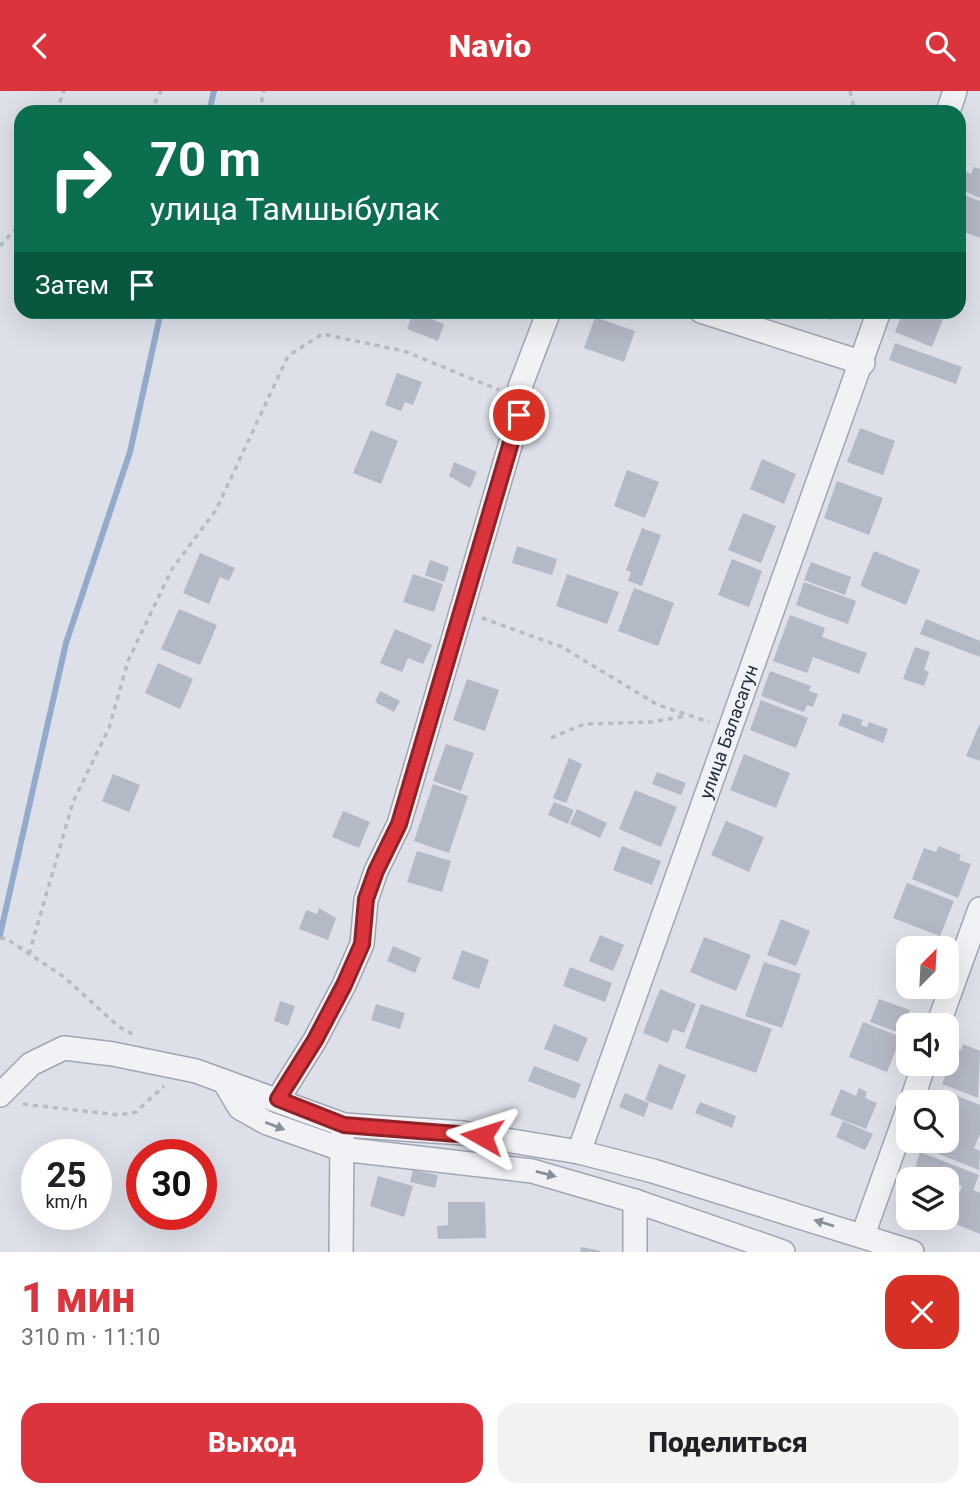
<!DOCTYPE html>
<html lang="ru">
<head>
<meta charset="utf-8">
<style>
  :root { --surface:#fff; --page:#f2f2f2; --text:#202124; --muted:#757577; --accent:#dc343c }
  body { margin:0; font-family:Roboto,sans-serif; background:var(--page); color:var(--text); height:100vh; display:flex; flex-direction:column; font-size:26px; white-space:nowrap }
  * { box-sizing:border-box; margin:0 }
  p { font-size:23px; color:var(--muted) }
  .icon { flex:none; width:38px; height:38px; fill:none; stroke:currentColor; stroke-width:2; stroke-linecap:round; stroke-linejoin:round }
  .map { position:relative; height:1161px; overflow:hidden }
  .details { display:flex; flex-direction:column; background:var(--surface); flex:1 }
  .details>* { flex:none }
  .top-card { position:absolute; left:14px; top:14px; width:952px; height:214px; border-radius:21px; box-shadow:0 7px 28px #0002; background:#0b6e4f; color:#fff; overflow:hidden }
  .needle { width:46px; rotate:24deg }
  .buttons { position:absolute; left:896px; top:845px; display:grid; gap:14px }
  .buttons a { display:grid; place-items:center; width:63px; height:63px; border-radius:14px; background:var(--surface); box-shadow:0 7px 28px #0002; font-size:35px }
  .speed { position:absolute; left:21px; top:1048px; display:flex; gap:14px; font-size:35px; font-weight:700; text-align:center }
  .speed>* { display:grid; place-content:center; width:91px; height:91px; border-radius:50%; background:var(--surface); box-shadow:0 7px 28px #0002; line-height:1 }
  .speed small { font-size:18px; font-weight:400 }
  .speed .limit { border:10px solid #d22; background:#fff; color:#111 }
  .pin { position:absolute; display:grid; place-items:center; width:60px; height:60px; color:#fff; margin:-30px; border:4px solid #fff; border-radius:50%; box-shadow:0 2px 7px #0007 }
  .me { position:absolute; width:77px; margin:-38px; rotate:276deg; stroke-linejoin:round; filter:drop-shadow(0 0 5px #0008) }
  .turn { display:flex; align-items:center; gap:24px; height:147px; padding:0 21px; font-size:32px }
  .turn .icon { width:91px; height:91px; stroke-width:2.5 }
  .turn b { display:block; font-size:49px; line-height:60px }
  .then { display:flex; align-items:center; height:66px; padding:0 21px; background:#0003; gap:14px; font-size:26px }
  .round { display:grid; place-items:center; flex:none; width:74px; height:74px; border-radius:21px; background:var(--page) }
  .head { display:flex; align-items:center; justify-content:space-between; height:119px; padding:0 21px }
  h1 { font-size:42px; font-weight:800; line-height:52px; color:var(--accent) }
  .action { display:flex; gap:14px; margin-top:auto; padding:14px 21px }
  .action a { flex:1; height:80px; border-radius:21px; background:var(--accent); color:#fff; font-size:28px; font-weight:800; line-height:80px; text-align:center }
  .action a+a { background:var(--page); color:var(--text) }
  header { display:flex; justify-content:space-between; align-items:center; height:91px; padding:0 21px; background:var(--accent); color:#fff; font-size:32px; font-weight:800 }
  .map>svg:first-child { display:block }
</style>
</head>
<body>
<header><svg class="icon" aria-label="back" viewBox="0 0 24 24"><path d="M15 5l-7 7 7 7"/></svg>Navio<svg class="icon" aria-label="search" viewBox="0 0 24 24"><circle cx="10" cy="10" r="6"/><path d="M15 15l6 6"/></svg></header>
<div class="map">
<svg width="980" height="1161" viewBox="0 0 980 1161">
  <rect width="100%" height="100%" fill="#dde0e9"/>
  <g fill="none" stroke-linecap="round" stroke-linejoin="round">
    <g stroke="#94aacd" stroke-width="6">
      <polyline points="209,21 214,0"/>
      <polyline points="0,844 66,552 130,361 161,220"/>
    </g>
  </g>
  <g fill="#b4b9c6">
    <polygon points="974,76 980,78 980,107 959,98 959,78 971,83"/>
    <polygon points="959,102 980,110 980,147 959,139"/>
    <polygon points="808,220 835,220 832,229"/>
    <polygon points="903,220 925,220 943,228 932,256 895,241"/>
    <polygon points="413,221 444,233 438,250 407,238"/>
    <polygon points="595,226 635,240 624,271 584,257"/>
    <polygon points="895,252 962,276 956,293 889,269"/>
    <polygon points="397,282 422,291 413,314 405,311 401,320 385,314"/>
    <polygon points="860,337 895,350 883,384 847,371"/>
    <polygon points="371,339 398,350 381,393 353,382"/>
    <polygon points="762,368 796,383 784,413 750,398"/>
    <polygon points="454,371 477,381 470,397 449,385"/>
    <polygon points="627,379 659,391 645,427 614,415"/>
    <polygon points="837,390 883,407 869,444 824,427"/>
    <polygon points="743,422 776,435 761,472 728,459"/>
    <polygon points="642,437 661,444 642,495 628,490 631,481 626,479"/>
    <polygon points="517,455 557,468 552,484 512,472"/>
    <polygon points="874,460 920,479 906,514 860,495"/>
    <polygon points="200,462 235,477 229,490 220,486 209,513 183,502"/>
    <polygon points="732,468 762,480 749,516 718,504"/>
    <polygon points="430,469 449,476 444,491 425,484"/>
    <polygon points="811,471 851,486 845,504 804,489"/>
    <polygon points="413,483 443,493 434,521 403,511"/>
    <polygon points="567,483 619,501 607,533 556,515"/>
    <polygon points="804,491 856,510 848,533 796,514"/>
    <polygon points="634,497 674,512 658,555 618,540"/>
    <polygon points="179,518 217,534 200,574 161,558"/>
    <polygon points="790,524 825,537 822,546 867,562 859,583 813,566 807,582 773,570"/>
    <polygon points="926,528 980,550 980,566 920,543"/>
    <polygon points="395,538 432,554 423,573 408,567 402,581 380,572"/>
    <polygon points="915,556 930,561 924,579 929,581 924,595 903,588"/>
    <polygon points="158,572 193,588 180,618 145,602"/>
    <polygon points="770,580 811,595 809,600 818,603 813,616 807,614 804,621 761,605"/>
    <polygon points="467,588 499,599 485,640 453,629"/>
    <polygon points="380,600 400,610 394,621 375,611"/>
    <polygon points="761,609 808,627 796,657 750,639"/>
    <polygon points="843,622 863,629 861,634 867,636 869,631 888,638 883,652 838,634"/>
    <polygon points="980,632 980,670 966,665"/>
    <polygon points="446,653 474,662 461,700 433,690"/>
    <polygon points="744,663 790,682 776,717 730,699"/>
    <polygon points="569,667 582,673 566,712 553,707"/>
    <polygon points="657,681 686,692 681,704 652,693"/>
    <polygon points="113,683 140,694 129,721 102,710"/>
    <polygon points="433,693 468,705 449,762 414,750"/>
    <polygon points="635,699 677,716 661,756 619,738"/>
    <polygon points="554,711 574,719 568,733 548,724"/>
    <polygon points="577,718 607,732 600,747 570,733"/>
    <polygon points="343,720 370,731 359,757 332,746"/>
    <polygon points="726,730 764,746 749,781 711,764"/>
    <polygon points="622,755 661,770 652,794 613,779"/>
    <polygon points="939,755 961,764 959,769 971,773 958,807 912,788 924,757 936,761"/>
    <polygon points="417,760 451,770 442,801 407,791"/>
    <polygon points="907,792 954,810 940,845 893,827"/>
    <polygon points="319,817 336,827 328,849 299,838 306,819 317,823"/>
    <polygon points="781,828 810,840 796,875 767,864"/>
    <polygon points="600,844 624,854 613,880 589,870"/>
    <polygon points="704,846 751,864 736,900 690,881"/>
    <polygon points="393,855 421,867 415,882 387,870"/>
    <polygon points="462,859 489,869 479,898 452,888"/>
    <polygon points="764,871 801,883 782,937 745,925"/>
    <polygon points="570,876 612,892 605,911 563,895"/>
    <polygon points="660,898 696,913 684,942 673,938 668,952 643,942"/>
    <polygon points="879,908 910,919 902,943 870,931"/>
    <polygon points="280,910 295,915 288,935 274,930"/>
    <polygon points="376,913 405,922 400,938 371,929"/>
    <polygon points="701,913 772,938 756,982 685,957"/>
    <polygon points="863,931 901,946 887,981 849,966"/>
    <polygon points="554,933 588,947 578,971 544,958"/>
    <polygon points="963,953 980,960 978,1007 942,993 956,958 961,959"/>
    <polygon points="659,973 686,984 672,1019 645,1009"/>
    <polygon points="534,975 581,993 575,1008 528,990"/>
    <polygon points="859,997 867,1001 865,1007 877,1012 866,1038 830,1024 841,998 856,1005"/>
    <polygon points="943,999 980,1014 980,1043 974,1057 980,1060 979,1079 924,1057 926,1050 947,1050 947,1012 938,1012"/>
    <polygon points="625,1002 649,1012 644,1026 619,1016"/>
    <polygon points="700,1011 736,1025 732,1037 695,1022"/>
    <polygon points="843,1030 873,1043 865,1059 836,1046"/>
    <polygon points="920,1061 979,1084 973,1099 980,1102 980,1143 948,1130 962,1095 915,1077"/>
    <polygon points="413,1079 438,1084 435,1097 410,1091"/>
    <polygon points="378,1085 413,1095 404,1126 370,1115"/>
    <polygon points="448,1111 485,1111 486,1147 438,1148 437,1135 448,1134"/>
    <polygon points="581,1156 601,1160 600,1161 580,1161"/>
  </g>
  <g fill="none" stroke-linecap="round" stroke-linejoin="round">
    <defs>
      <g id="minor">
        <polyline points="948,21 955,0"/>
        <polyline points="701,220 863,272"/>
        <polyline points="938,934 980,818"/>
        <polyline points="225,992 240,1017 267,1032 341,1058 532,1080 635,1110 783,1161"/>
        <polyline points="0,1004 31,973 64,957 113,963 196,980 344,1034 463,1042 579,1061 653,1080 912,1161"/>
        <polyline points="278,1008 315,949 344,894 362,853 366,809 376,780 399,733 519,324 520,296 549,220"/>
        <polyline points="911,1012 924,973"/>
        <path id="s1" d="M579,1061l300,-841"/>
        <polyline points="863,1144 908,1018"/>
        <polyline points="341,1161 342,1045"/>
        <polyline points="635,1161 635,1110"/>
      </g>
    </defs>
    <use href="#minor" stroke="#a2a6b3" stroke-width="26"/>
    <g stroke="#b7bbc3" stroke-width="3.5" stroke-dasharray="5 5" stroke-linecap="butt">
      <polyline points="850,0 855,21"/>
      <polyline points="56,21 64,0"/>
      <polyline points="150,21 161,0"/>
      <polyline points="259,21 264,0"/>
      <polyline points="0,155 21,132"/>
      <polyline points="482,527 562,556 658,614 709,631"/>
      <polyline points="551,647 584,633 652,631 686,625"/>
      <polyline points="0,847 7,848 64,886 118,935 134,944"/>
      <polyline points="29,863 73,711 109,637 128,570 172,478 216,419 288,265 322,243 404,260 499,299"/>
      <polyline points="23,1013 119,1024 136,1021 164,995"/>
    </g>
    <use href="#minor" stroke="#f0f2f6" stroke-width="23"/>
  </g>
  <defs><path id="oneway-solid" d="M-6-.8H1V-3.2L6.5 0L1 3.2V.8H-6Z" transform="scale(1.75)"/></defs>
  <g fill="#8a8f9c">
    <use href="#oneway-solid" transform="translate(275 1035) rotate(21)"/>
    <use href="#oneway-solid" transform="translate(546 1083) rotate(14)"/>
    <use href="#oneway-solid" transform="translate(824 1132) rotate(-163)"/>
  </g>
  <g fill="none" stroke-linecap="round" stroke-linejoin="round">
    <defs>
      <polyline id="route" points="482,1045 344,1034 278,1008 315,949 344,894 362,853 366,808 376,780 399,733 519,324"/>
    </defs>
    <use href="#route" stroke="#8f2227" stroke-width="18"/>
    <use href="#route" stroke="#dc343c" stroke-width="12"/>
  </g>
  <g text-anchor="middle" stroke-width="7" stroke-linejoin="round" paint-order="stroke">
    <g font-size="18" fill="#252c41" stroke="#eceff6">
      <text dy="6" stroke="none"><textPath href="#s1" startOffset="446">улица Баласагун</textPath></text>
    </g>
  </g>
</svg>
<div class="buttons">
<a><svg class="needle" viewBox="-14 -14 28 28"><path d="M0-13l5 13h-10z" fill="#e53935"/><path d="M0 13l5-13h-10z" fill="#757577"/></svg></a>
<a><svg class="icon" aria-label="sound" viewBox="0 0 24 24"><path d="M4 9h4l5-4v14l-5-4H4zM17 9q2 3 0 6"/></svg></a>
<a><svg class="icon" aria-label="search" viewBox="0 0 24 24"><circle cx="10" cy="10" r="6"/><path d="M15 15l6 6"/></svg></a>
<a><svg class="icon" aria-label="layers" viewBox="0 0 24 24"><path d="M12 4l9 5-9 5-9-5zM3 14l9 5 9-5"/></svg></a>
</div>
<div class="speed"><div>25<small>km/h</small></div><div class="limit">30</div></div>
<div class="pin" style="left:519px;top:324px;background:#d93025"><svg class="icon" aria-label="arrive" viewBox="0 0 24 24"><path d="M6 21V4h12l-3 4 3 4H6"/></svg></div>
<svg class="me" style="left:482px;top:1045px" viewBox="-20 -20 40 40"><path d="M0-17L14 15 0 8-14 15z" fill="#dc343c" stroke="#fff" stroke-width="4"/></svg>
<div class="top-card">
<div class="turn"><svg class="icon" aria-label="right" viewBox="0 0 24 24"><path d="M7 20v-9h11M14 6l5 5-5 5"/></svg><div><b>70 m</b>улица Тамшыбулак</div></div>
<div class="then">Затем<svg class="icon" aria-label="arrive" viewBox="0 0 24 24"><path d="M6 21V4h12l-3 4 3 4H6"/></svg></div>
</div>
</div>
<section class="details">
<div class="head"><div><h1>1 мин</h1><p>310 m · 11:10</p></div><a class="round" style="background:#d93025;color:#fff"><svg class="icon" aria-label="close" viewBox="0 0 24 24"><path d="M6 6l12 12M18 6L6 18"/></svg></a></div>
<div class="action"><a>Выход</a><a>Поделиться</a></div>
</section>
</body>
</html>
